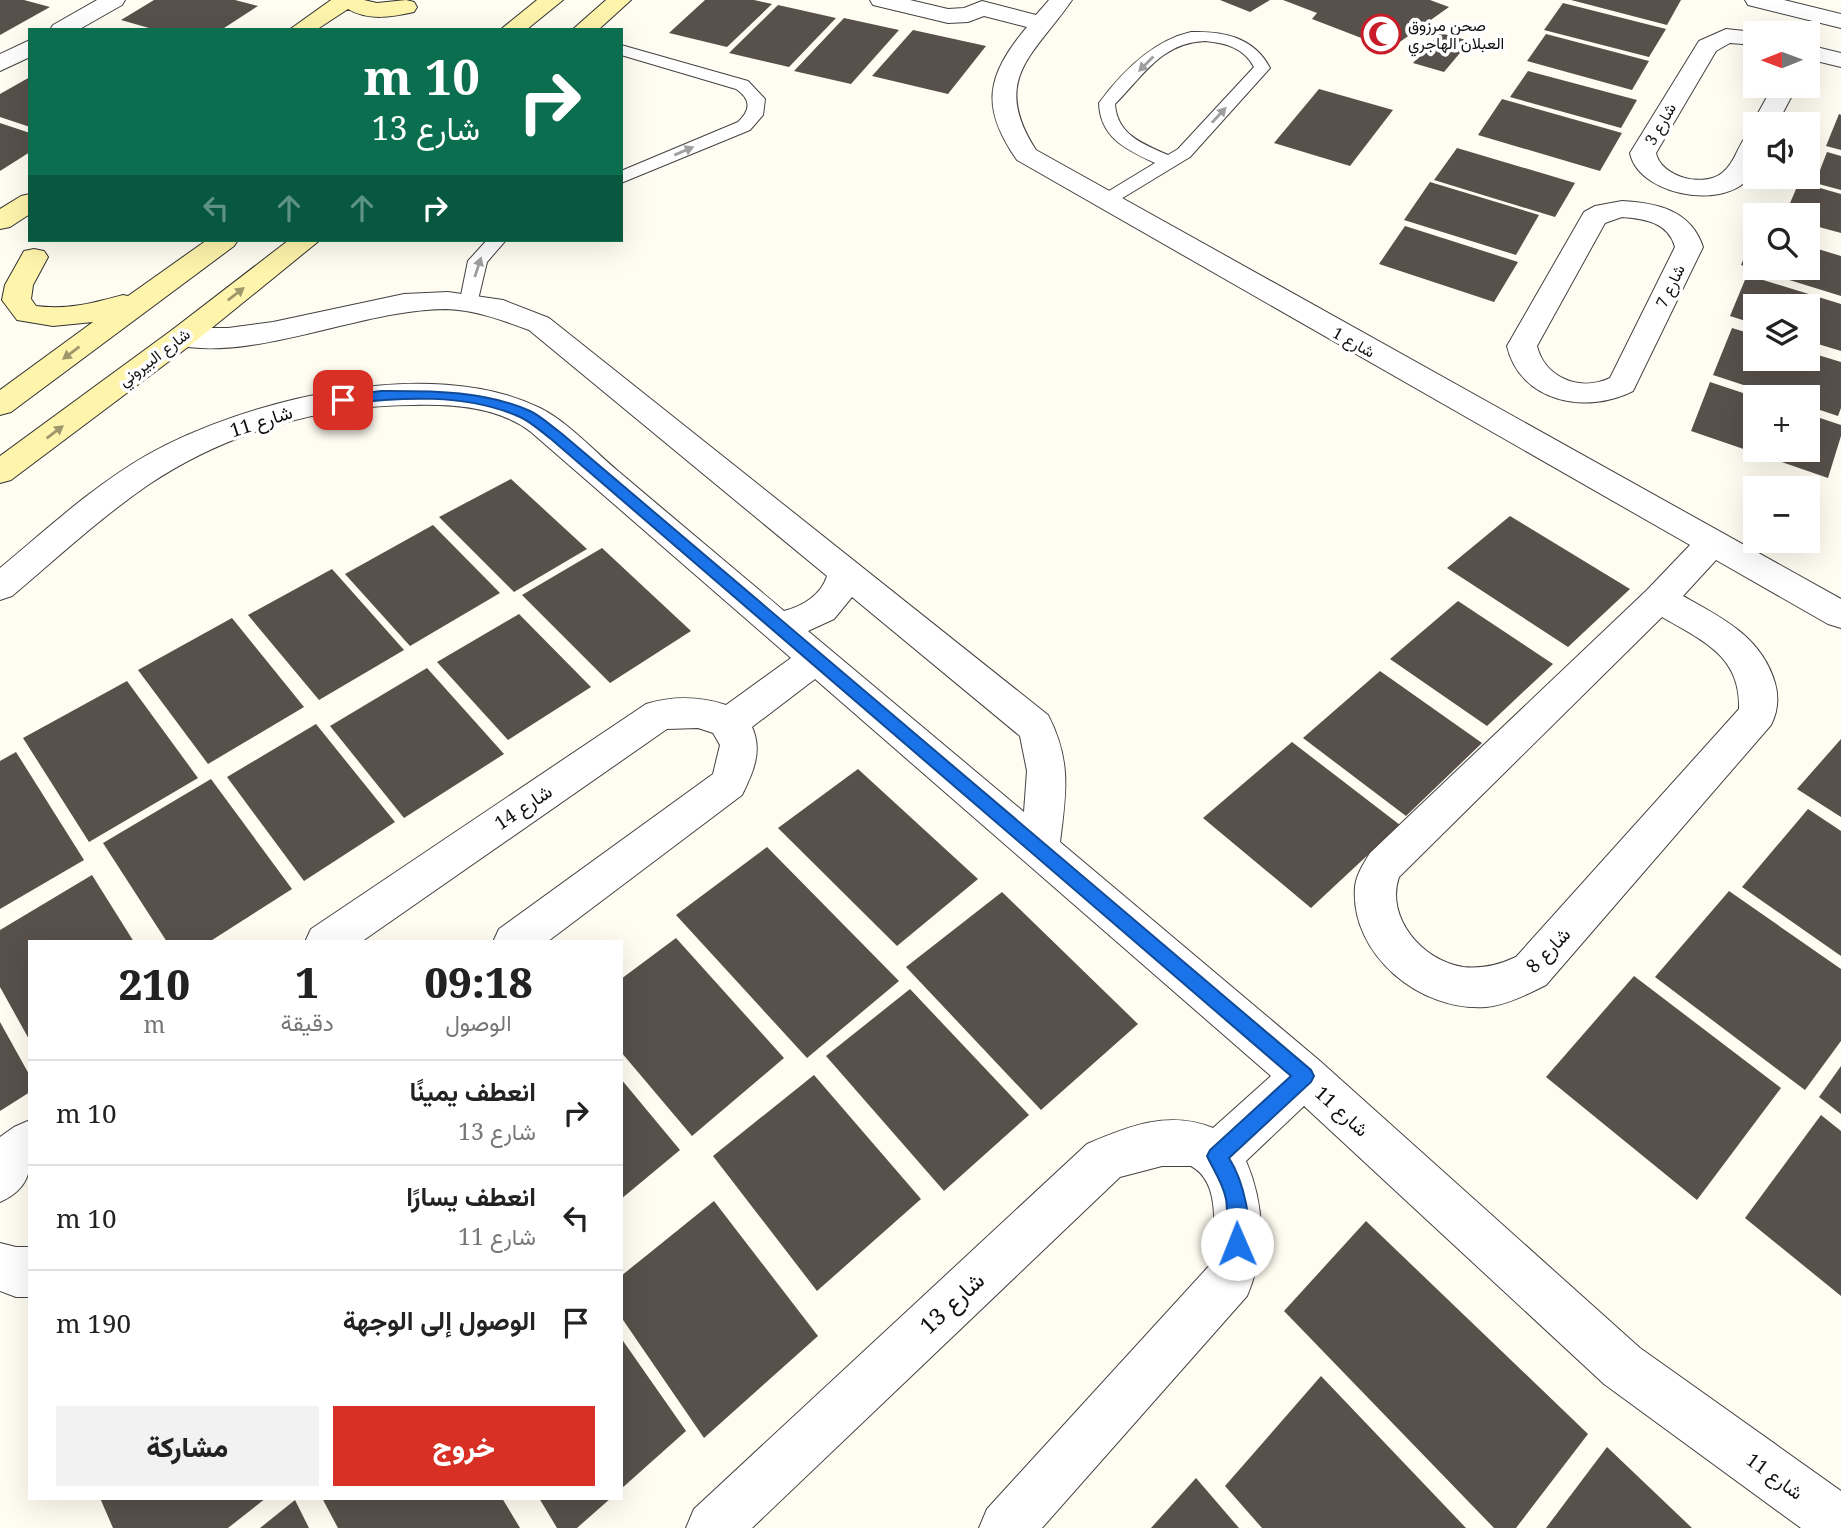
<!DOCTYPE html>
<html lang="ar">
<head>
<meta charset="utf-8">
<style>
  :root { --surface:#fff; --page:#f2f2f2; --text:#222; --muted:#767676; --line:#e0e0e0; --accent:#d93025 }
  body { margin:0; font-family:"Noto Serif",Vazirmatn,serif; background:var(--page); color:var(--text); direction:rtl; height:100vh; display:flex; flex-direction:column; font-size:26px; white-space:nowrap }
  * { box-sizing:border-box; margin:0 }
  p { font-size:23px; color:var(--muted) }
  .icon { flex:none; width:38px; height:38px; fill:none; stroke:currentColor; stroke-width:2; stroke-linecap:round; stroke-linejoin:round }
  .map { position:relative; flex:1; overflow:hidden; direction:ltr }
  .drawer { position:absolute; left:28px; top:940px; width:595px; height:560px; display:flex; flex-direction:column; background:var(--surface); border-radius:0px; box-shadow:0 7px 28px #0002; direction:rtl }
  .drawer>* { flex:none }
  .top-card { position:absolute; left:28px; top:28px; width:595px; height:214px; border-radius:0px; box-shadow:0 7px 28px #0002; direction:rtl; background:#0b6e4f; color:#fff; overflow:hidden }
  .needle { width:46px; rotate:269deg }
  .controls { position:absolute; left:1743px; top:21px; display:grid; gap:14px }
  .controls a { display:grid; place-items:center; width:77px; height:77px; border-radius:0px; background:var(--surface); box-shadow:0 7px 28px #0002; font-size:35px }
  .pin { position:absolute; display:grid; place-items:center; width:60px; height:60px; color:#fff; margin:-30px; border-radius:14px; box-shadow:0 4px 10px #0006 }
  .me { position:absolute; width:77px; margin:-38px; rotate:359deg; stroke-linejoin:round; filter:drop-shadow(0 0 5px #0008) }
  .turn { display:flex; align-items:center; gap:24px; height:147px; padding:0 28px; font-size:32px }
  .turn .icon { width:91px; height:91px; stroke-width:2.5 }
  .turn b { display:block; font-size:49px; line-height:60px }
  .lanes { display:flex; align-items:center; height:66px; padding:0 28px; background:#0003; justify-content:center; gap:35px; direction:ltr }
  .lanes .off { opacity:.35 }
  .eta { display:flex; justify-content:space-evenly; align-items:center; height:119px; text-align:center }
  .eta b { font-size:42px; font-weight:800; line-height:49px }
  .button { display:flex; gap:14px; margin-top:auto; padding:14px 28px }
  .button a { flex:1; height:80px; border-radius:0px; background:var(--accent); color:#fff; font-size:28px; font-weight:800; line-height:80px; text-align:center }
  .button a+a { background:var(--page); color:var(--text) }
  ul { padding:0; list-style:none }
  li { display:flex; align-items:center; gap:21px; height:105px; padding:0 28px; border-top:2px solid var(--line) }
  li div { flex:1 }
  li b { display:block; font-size:26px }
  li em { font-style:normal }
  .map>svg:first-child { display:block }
</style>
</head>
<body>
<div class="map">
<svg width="1841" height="1528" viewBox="0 0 1841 1528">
  <rect width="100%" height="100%" fill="#fffcf1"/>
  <g fill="#58504a">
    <polygon points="0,0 24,0 50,7 0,35"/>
    <polygon points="154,0 235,0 258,6 221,30 156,30 121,20"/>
    <polygon points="705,0 754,0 772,4 727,47 669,33"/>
    <polygon points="1220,0 1270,0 1250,12"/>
    <polygon points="1283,0 1430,0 1449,7 1390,49 1312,19 1317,13"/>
    <polygon points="1571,0 1681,0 1667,25"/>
    <polygon points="1563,3 1666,29 1649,57 1544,30"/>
    <polygon points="778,5 836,18 789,67 729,53"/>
    <polygon points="844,18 899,30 851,84 794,71"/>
    <polygon points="913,30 986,46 948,94 872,76"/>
    <polygon points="1440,33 1470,41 1444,72 1413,63"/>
    <polygon points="1546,34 1649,61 1632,90 1527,61"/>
    <polygon points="1528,71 1637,100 1621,128 1510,97"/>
    <polygon points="30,77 30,127 0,117 0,94"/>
    <polygon points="1319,89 1393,110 1350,166 1274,143"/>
    <polygon points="1502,99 1622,133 1600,171 1478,135"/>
    <polygon points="1839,114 1841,115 1841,150 1826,146"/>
    <polygon points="0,123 30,133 30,152 0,171"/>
    <polygon points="1457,148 1575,183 1555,217 1434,180"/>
    <polygon points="1827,152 1841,156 1841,190 1815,183"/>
    <polygon points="1430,182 1539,215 1516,255 1404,220"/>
    <polygon points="1799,182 1841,194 1841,233 1808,224 1808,215 1785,215"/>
    <polygon points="1405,226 1518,262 1494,302 1379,264"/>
    <polygon points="1755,231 1755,268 1808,268 1808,246 1841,256 1841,296 1741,265"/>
    <polygon points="1747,275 1841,304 1841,351 1808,341 1808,306 1755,306 1755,324 1730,316"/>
    <polygon points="1732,328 1755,335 1755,359 1808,359 1808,352 1841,362 1841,408 1838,416 1808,406 1808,397 1780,397 1713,375"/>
    <polygon points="1710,382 1755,397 1755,450 1808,450 1808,414 1841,425 1841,436 1828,478 1691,431"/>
    <polygon points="511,479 587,549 514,592 439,517"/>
    <polygon points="1510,516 1630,589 1568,647 1447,568"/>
    <polygon points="433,525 500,593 410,646 345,574"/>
    <polygon points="602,548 691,631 610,683 522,595"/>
    <polygon points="332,569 404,650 319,700 248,615"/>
    <polygon points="1458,601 1553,664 1487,726 1390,659"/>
    <polygon points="519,614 591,687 508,740 437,662"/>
    <polygon points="232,618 304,707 208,764 138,670"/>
    <polygon points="427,668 504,754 404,818 330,726"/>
    <polygon points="1380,671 1482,743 1406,816 1303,738"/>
    <polygon points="127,681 198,778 89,842 23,738"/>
    <polygon points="316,724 395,822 304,881 227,777"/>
    <polygon points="1841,739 1841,817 1797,789"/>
    <polygon points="1292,742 1400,825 1311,908 1203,818"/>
    <polygon points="16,752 84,860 0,909 0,761"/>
    <polygon points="858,769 978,879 897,946 778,828"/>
    <polygon points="211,779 292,889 209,942 167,942 103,843"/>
    <polygon points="1808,809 1841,831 1841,956 1742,887"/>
    <polygon points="767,847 899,981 807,1058 676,915"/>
    <polygon points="92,875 134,942 30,942 30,1041 0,987 0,930"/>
    <polygon points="1729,891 1841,969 1841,1041 1805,1090 1655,977"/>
    <polygon points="1002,892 1138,1024 1041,1110 906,967"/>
    <polygon points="676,938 784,1058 692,1136 621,1052 621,979"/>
    <polygon points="1634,976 1781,1088 1697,1200 1546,1077"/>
    <polygon points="910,989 1029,1115 944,1191 826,1056"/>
    <polygon points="0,1022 30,1076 30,1092 0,1111"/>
    <polygon points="1841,1066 1841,1114 1819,1097"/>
    <polygon points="814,1075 921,1199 817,1291 713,1156"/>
    <polygon points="621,1079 680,1150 621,1199"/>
    <polygon points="1821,1115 1841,1131 1841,1296 1745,1218"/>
    <polygon points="714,1201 818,1336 704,1438 621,1317 621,1276"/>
    <polygon points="1366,1221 1588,1434 1516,1528 1494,1528 1284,1311"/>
    <polygon points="621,1338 686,1431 621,1489"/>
    <polygon points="1321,1376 1466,1528 1262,1528 1225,1486"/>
    <polygon points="1607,1447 1692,1528 1546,1528"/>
    <polygon points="1196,1478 1239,1528 1151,1528"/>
    <polygon points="100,1498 266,1498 228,1528 113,1528"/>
    <polygon points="322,1498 502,1498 520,1528 338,1528"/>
    <polygon points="539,1498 611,1498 577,1528 557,1528"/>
    <polygon points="295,1500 309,1528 260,1528"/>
  </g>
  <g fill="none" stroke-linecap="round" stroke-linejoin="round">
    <defs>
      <g id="lane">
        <path d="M1191,32c32,-1 63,5 79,36l-80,89 -79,48h-12l-3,-4 3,-4 56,-34c-28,-13 -55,-25 -56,-60 23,-31 53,-62 92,-71zM1205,41c21,2 39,7 49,26l-76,82 -10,6c-25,-11 -51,-20 -53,-51 29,-29 46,-61 90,-63z"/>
        <path d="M621,45l127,36 17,18 -2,16 -13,15 -129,53v-12l117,-49c13,-12 13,-23 -2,-33l-115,-34z"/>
        <polygon points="487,240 506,240 487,262 477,304 463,304 460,300 468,261"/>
      </g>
      <g id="street">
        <polygon points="97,0 125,0 122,5 78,30 50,30 53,25"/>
        <path d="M870,0h40l38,9 16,-1 18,-7 54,14 13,-15h23c-38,55 -82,79 -36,150l805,449v29l-13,-4 -112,-64 -33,36c38,21 79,41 92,87 4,14 3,28 -4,42l-225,260c-18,9 -40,20 -60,22 -65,5 -136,-52 -131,-120 1,-12 9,-24 15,-34l277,-263 43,-45 -673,-385c-37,-53 -31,-84 10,-133l-43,-11 -16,6 -20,1 -75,-18zM1662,617c41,24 79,39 77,92l-223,248c-17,8 -34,12 -53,10 -40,-6 -78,-49 -64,-90z"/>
        <polygon points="1745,0 1784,0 1841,14 1841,28 1748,5"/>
        <path d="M1726,29l37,4h-8v12l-25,-2 -14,8 -60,102c5,24 47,35 66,20 12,-9 15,-25 24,-37l9,-3c0,9 3,24 0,33 -14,48 -116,33 -125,-13l69,-112z"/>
        <polygon points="30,40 30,57 0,71 0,54"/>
        <polygon points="1808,45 1841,53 1841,67 1808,59"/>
        <polygon points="1773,86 1797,86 1777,124 1755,124 1755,128 1752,124"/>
        <path d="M1622,201c35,2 69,9 81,46l-70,144c-47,24 -113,11 -126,-45l77,-134 11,-6zM1622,217c23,2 46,5 53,30l-65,131c-30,14 -65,0 -73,-32l68,-123z"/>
        <path d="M448,292l55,8 46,18 499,397c24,46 18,79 12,127l260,219 320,287 201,143v37h-40l-197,-144 -300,-278 -58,55c19,44 20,91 1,135l-205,232h-63l8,-19 222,-243c5,-29 14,-83 -18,-100h-29l-42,11 -368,351h-66l8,-19 393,-365c42,-18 82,-34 126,-16l58,-52 -456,-397 -63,48c11,24 1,46 -10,68l-195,147h-54l6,-13 214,-155 7,-29 -7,-12 -15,-5 -31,1 -306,213h-56l6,-13 335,-225c27,-8 53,-8 80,1l65,-47 -260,-226c-32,-25 -78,-28 -117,-27 -93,0 -189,28 -266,80 -48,33 -91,73 -136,111l-12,4v-32c47,-39 93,-82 147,-113 100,-56 284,-101 393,-47 28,14 54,43 78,63 55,47 111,93 166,140 19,-5 37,-16 43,-35l-298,-246c-27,-10 -54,-20 -83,-21 -85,0 -195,55 -274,35l-5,-7 5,-7 10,-2h46l45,-6 131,-28zM852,597l168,139 7,35 -3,41 -216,-181 26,-12z"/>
        <path d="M30,1120c0,36 9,65 -30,82v-65l14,-10z"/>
        <polygon points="0,1243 16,1247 30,1247 30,1297 16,1297 0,1291"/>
      </g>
      <g id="secondary">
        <path d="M331,0h33l13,3 29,-3 8,2 3,5 -3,5c-22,5 -46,9 -66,-3l-32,21h-27z"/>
        <polygon points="537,0 563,0 526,30 500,30"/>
        <polygon points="606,0 631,0 598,30 572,30"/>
        <polygon points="30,194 30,214 10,227 0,229 0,209 21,196"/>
        <path d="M207,240h31l-4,6 -223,166 -11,3v-25l93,-68 -40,4 -36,-6 -15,-20 3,-15 19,-34 10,-2 10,2 4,6 -15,28 -2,14 5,7c32,4 57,-3 87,-11l5,1z"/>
        <polygon points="289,240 320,240 192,344 11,480 0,483 0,456 172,330"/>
      </g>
    </defs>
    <use href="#lane" stroke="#424242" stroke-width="2"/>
    <use href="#street" stroke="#424242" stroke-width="2"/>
    <use href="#secondary" stroke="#313131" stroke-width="2"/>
    <use href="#lane" fill="#fff" fill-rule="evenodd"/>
    <use href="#street" fill="#fff" fill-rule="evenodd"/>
    <use href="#secondary" fill="#fff4ac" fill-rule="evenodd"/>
  </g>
  <defs><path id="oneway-solid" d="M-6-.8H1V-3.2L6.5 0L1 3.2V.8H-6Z" transform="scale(1.75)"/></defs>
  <g fill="#9f9f9f">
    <use href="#oneway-solid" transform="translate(1146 64) rotate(135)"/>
    <use href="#oneway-solid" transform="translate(1219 115) rotate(-47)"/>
    <use href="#oneway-solid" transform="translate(684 151) rotate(-23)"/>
    <use href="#oneway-solid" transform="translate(478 267) rotate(-72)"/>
  </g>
  <g fill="#9f986d">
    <use href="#oneway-solid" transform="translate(236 294) rotate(-38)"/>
    <use href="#oneway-solid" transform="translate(71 353) rotate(143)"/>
    <use href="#oneway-solid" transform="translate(55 432) rotate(-37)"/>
  </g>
  <path fill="#1a73e8" stroke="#114b97" stroke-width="2" d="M381,391c50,0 102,-1 149,20 11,5 21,15 31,22l750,637 3,6 -3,6 -82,76c14,22 26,68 16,93l-8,3 -7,-3c-6,-16 -1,-35 -4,-52 -3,-16 -12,-28 -19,-43l3,-6 81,-74 -740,-637c-9,-7 -20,-17 -31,-22 -54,-24 -119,-20 -177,-13l-6,-4 6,-4z"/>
  <defs>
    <symbol id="mosque-ring" viewBox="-11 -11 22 22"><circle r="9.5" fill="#fff" stroke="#c81d29" stroke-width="1.5"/><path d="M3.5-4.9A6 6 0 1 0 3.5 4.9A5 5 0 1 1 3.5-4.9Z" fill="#c81d29"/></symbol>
  </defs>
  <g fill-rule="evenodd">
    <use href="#mosque-ring" x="1359" y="12" width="44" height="44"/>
  </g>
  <g text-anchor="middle" stroke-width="7" stroke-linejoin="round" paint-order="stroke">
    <g font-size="16" fill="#0f0f0f" stroke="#fff" text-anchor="start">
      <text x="1408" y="31">صحن مرزوق<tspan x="1408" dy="18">العبلان الهاجري</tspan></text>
    </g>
    <g font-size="16" fill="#0f0f0f" stroke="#fff">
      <text transform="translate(1660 124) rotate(-60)" y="6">شارع 3</text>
      <text transform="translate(1670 286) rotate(-64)" y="6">شارع 7</text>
      <text transform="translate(1354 342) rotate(29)" y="6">شارع 1</text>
      <text transform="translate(154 357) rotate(-37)" y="6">شارع البيروني</text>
    </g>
    <g font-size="19" fill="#0f0f0f" stroke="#fff">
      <text transform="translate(261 421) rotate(-18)" y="7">شارع 11</text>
      <text transform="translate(523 807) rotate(-34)" y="7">شارع 14</text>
      <text transform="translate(1548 950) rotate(-46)" y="7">شارع 8</text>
      <text transform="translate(1342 1111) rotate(42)" y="7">شارع 11</text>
      <text transform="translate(1775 1476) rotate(36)" y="7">شارع 11</text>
    </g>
    <g font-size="23" fill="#0f0f0f" stroke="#fff">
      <text transform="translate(952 1303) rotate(-43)" y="8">شارع 13</text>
    </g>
  </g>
</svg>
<div class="controls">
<a><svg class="needle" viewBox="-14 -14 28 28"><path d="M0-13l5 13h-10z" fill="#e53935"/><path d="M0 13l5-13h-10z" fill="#767676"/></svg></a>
<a><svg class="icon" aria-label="sound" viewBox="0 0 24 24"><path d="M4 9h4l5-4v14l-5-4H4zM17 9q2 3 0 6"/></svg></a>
<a><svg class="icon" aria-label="search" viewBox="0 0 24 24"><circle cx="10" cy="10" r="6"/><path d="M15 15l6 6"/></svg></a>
<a><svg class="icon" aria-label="layers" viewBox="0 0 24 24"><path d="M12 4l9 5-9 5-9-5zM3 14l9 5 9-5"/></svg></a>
<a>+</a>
<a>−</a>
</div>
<div class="pin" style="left:343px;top:400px;background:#d93025"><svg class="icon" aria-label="arrive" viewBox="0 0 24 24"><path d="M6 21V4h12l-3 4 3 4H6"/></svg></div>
<svg class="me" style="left:1237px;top:1244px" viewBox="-20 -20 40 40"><circle r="19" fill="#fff"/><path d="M0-13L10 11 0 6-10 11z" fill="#1a73e8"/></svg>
<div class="top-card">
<div class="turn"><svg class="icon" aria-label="right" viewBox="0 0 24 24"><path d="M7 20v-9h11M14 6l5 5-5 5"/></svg><div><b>10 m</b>شارع 13</div></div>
<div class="lanes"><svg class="icon off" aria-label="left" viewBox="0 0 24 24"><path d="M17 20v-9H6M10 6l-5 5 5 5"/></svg><svg class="icon off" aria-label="ahead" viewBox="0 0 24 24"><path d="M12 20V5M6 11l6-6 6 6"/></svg><svg class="icon off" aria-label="ahead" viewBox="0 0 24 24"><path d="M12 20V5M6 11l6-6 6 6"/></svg><svg class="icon" aria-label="right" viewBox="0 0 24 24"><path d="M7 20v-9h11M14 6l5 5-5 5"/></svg></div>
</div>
<section class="drawer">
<div class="eta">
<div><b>09:18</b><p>الوصول</p></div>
<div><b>1</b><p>دقيقة</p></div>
<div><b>210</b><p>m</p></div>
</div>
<ul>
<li><svg class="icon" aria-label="right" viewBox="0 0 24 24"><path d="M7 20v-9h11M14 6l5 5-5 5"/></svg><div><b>انعطف يمينًا</b><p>شارع 13</p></div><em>10 m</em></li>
<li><svg class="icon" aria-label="left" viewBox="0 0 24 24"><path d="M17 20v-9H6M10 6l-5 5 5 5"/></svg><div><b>انعطف يسارًا</b><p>شارع 11</p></div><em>10 m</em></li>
<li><svg class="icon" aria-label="arrive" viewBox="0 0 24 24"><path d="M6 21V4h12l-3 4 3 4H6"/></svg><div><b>الوصول إلى الوجهة</b></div><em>190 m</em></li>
</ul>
<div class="button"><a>خروج</a><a>مشاركة</a></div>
</section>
</div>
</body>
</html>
